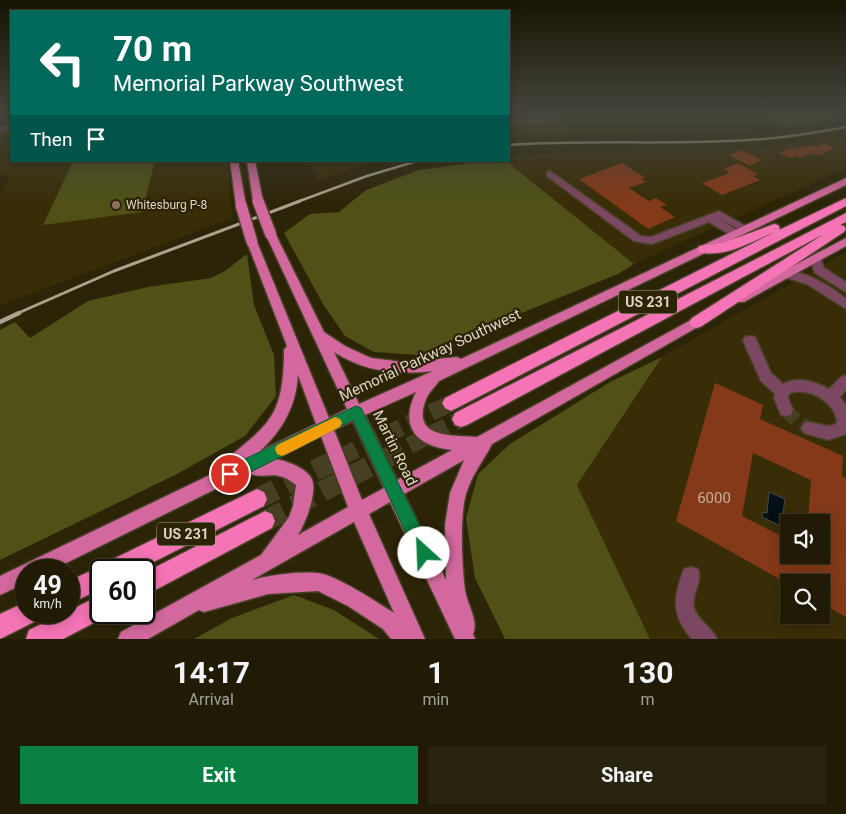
<!DOCTYPE html>
<html lang="en">
<head>
<meta charset="utf-8">
<style>
  :root { --surface:#211b05; --page:#29240f; --text:#f1f3f6; --muted:#a2a19a; --line:#3e3927; --accent:#0b8043 }
  body { margin:0; font-family:Roboto,sans-serif; background:var(--page); color:var(--text); height:100vh; display:flex; flex-direction:column; font-size:19px; white-space:nowrap }
  * { box-sizing:border-box; margin:0 }
  p { font-size:16px; color:var(--muted) }
  .icon { flex:none; width:28px; height:28px; fill:none; stroke:currentColor; stroke-width:2; stroke-linecap:round; stroke-linejoin:round }
  .map { position:relative; height:639px; overflow:hidden }
  .details { display:flex; flex-direction:column; background:var(--surface); flex:1 }
  .details>* { flex:none }
  .top-card { position:absolute; left:10px; top:10px; width:500px; height:152px; border-radius:0px; box-shadow:0 2px 12px #0003,0 0 0 1px var(--line); background:#00695c; color:#fff; overflow:hidden }
  .controls { position:absolute; left:780px; top:514px; display:grid; gap:10px }
  .controls a { display:grid; place-items:center; width:50px; height:50px; border-radius:0px; background:var(--surface); box-shadow:0 2px 12px #0003,0 0 0 1px var(--line); font-size:25px }
  .speed { position:absolute; left:15px; top:559px; display:flex; gap:10px; font-size:25px; font-weight:700; text-align:center }
  .speed>* { display:grid; place-content:center; width:65px; height:65px; border-radius:50%; background:var(--surface); box-shadow:0 2px 12px #0003,0 0 0 1px var(--line); line-height:1 }
  .speed small { font-size:12px; font-weight:400 }
  .speed .limit { border:2px solid #111; border-radius:8px; background:#fff; color:#111 }
  .pin { position:absolute; display:grid; place-items:center; width:42px; height:42px; color:#fff; margin:-21px; border:2px solid #fff; border-radius:50%; box-shadow:0 1px 5px #0007 }
  .me { position:absolute; width:55px; margin:-28px; rotate:335deg; stroke-linejoin:round; filter:drop-shadow(0 0 4px #0008) }
  .turn { display:flex; align-items:center; gap:18px; height:105px; padding:0 20px; font-size:22px }
  .turn .icon { width:65px; height:65px; stroke-width:2.5 }
  .turn b { display:block; font-size:35px; line-height:42px }
  .then { display:flex; align-items:center; height:48px; padding:0 20px; background:#0003; gap:10px; font-size:19px }
  .eta { display:flex; justify-content:space-evenly; align-items:center; height:85px; text-align:center }
  .eta b { font-size:30px; font-weight:700; line-height:35px }
  .cta { display:flex; gap:10px; margin-top:auto; padding:10px 20px }
  .cta a { flex:1; height:58px; border-radius:0px; background:var(--accent); color:#fff; font-size:20px; font-weight:700; line-height:58px; text-align:center }
  .cta a+a { background:var(--page); color:var(--text) }
  .map>svg:first-child { display:block }
</style>
</head>
<body>
<div class="map">
<svg width="846" height="639" viewBox="0 0 846 639">
  <rect width="100%" height="100%" fill="#2c2407"/>
  <g fill="#382d07" fill-rule="evenodd">
    <polygon points="0,114 11,114 11,161 228,161 232,218 0,305 0,192 11,174 0,175"/>
    <polygon points="509,114 763,114 785,127 728,131 509,135"/>
    <polygon points="846,136 846,168 634,264 506,161 509,161 509,157 524,154 596,150 766,147"/>
    <polygon points="310,161 375,161 318,181"/>
    <path d="M846,252v387h-196l-73,-154 85,-128zM789,522h32v33h-32zM789,582h32v33h-32z"/>
  </g>
  <g fill="#4f5117">
    <polygon points="763,114 845,114 825,121 785,127"/>
    <polygon points="73,161 155,161 142,212 43,225"/>
    <polygon points="485,161 506,161 634,264 618,274 418,355 374,352 345,336 323,304 284,233 310,214 339,212 366,190 419,170"/>
    <polygon points="247,254 254,305 274,355 276,396 245,436 175,475 0,560 0,330 15,322 30,338 88,301 148,287 211,278 225,271"/>
    <polygon points="662,357 577,485 650,639 505,639 475,578 466,518 478,474 510,444 610,382"/>
    <polygon points="294,595 334,610 379,639 194,639 232,618"/>
  </g>
  <polygon fill="#041016" stroke="#454c4b" points="769,492 785,499 782,520 787,523 787,529 762,517 763,512 767,513"/>
  <g fill="#843919" fill-rule="evenodd">
    <polygon points="824,143 835,148 820,155 810,154 800,158 796,156 791,158 779,153 792,148 795,149 802,146 806,148 813,145 817,147"/>
    <polygon points="741,150 762,160 750,166 729,155"/>
    <polygon points="622,163 645,178 641,179 646,182 629,188 649,201 656,198 667,205 660,207 675,217 648,229 579,179"/>
    <polygon points="738,163 758,174 753,176 760,180 722,195 702,183 730,173 723,169"/>
    <path d="M715,383l48,22 -3,14 83,37 -1,20 4,2v139l-25,-14v-21h-36l-109,-61zM753,453l58,27 -3,42h13v33h-32v-15l-47,-24z"/>
  </g>
  <g fill="none" stroke-linecap="round" stroke-linejoin="round">
    <polyline stroke="#463f24" stroke-width="14" stroke-dasharray="14 7" stroke-linecap="butt" points="786,410 798,422 809,428"/>
    <g stroke="#463f24" stroke-width="17" stroke-dasharray="17 8" stroke-linecap="butt">
      <polyline points="341,457 451,403"/>
      <polyline points="387,457 461,419"/>
    </g>
    <g stroke="#463f24" stroke-width="21" stroke-dasharray="21 11" stroke-linecap="butt">
      <polyline points="257,499 344,456"/>
      <polyline points="265,521 390,456"/>
    </g>
    <defs>
      <g id="minor">
        <polygon points="0,114 7,114 0,120"/>
        <polygon points="509,117 529,120 558,119 562,121 558,123 529,124 509,121"/>
        <polygon points="11,125 11,129 0,131 0,127"/>
        <polygon points="550,171 641,236 651,237 719,211 751,229 746,232 742,231 718,218 740,232 741,234 740,236 732,236 709,222 652,244 634,241 547,176 547,172"/>
        <polygon points="815,254 819,255 824,268 846,282 846,292 815,273 809,258"/>
        <path d="M787,270c23,4 41,14 59,29v10l-39,-25 -24,-7 -2,-3 2,-3z"/>
        <path d="M750,336l5,1 16,36 12,11c15,-8 31,-3 46,5l12,-12 5,-2v15l-6,7 6,8v29l-18,6 -24,-7 -3,-5 3,-5c11,-4 22,8 33,0 0,-20 -30,-38 -48,-29l-1,4 5,12 -2,5 -5,1 -5,-1 -7,-17 1,-4 -14,-13 -18,-40 2,-4z"/>
        <path d="M691,567l7,2c5,13 -7,25 -4,39 4,13 18,19 23,31h-25c-21,-24 -19,-41 -8,-70z"/>
      </g>
      <g id="major">
        <polygon points="230,161 238,161 246,205 244,207 238,207 236,205"/>
        <polygon points="247,161 255,161 263,201 261,203 255,203 253,201"/>
        <path d="M846,178v7l-407,196c-4,6 -9,10 -12,16 -18,41 23,38 50,40l225,-123h8l2,3 -2,3 -218,124c-8,16 -19,29 -25,47 -8,22 -5,75 -2,99 2,15 14,30 8,44l2,5h-20l-65,-137 -21,12 56,125h-34l-8,-10 -35,-23 -30,-15 -50,3 -64,18 -5,-2 -51,29h-30l3,-7 140,-77 28,-38 4,-11 3,-21c-22,-18 -30,-4 -48,-12l-196,97h-26v13l-26,12v-19l214,-103 2,-5c50,-43 68,-46 68,-118l3,-4 -40,-104 1,-2h8l1,2 72,176 18,-9 -81,-174 1,-2h8l1,2 48,97 21,14 26,12 32,4 54,-5 4,2zM334,352c31,20 63,23 99,19l-74,33zM298,375l18,49 -56,27c23,-21 36,-45 38,-76zM416,392c-17,35 0,54 36,58l-55,30 -32,-65zM353,421l31,67 -22,12 -28,-70zM321,436l27,71 -50,28c7,-11 22,-47 12,-59 -7,-9 -23,-15 -34,-17zM464,460l-14,33 -5,32 1,55 -42,-86zM354,522l40,91c-17,-11 -58,-38 -76,-40 -17,-2 -49,2 -66,7z"/>
        <polygon points="846,238 846,246 744,302 736,302 734,299 736,296"/>
      </g>
      <g id="highway">
        <path d="M846,198v8l-389,202 -6,3 -6,-3 -3,-5 3,-5 330,-166c-22,9 -51,27 -76,20l-1,-3 1,-3 24,-3 51,-19 4,1 2,3 -1,2z"/>
        <polygon points="846,213 846,222 840,225 844,226 846,229 844,232 702,326 697,328 692,326 689,322 692,318 824,234 467,425 461,427 455,425 452,419 455,413"/>
        <polygon points="257,489 264,492 267,499 264,506 138,570 101,570 101,589 69,604 69,581 101,566 105,567 107,562"/>
        <polygon points="265,511 272,514 275,521 272,528 144,596 144,573"/>
        <polygon points="101,595 101,612 110,612 109,615 63,639 26,639 29,630"/>
        <polygon points="26,602 26,612 41,612 38,620 0,639 0,614"/>
      </g>
    </defs>
    <use href="#minor" stroke="#484126" stroke-width="3"/>
    <use href="#major" stroke="#484126" stroke-width="3"/>
    <use href="#highway" stroke="#484126" stroke-width="3"/>
    <use href="#minor" fill="#7c4861" fill-rule="evenodd"/>
    <use href="#major" fill="#d2689d" fill-rule="evenodd"/>
    <use href="#highway" fill="#f474b5" fill-rule="evenodd"/>
    <g stroke="#a8a28e" stroke-width="2.5">
      <path d="M509,145c85,-6 170,1 254,-6 28,-2 56,-7 83,-12"/>
      <polyline points="297,202 367,176 417,161"/>
    </g>
    <polyline stroke="#a8a28e" stroke-width="3" points="16,314 114,271 300,201"/>
    <polyline stroke="#a8a28e" stroke-width="4.5" points="0,322 19,313"/>
    <defs>
      <g id="major-bridge">
        <polyline points="258,201 271,235"/>
        <polyline points="241,205 252,242"/>
      </g>
    </defs>
    <use href="#major-bridge" stroke="#484126" stroke-width="14" stroke-linecap="butt"/>
    <use href="#major-bridge" stroke="#d2689d" stroke-width="11"/>
  </g>
  <linearGradient id="sky" x2="0" y2="1"><stop stop-color="#181404"/><stop offset="0.56" stop-color="#45453c"/><stop offset="1" stop-color="#45453c" stop-opacity="0"/></linearGradient>
  <rect width="846" height="203" fill="url(#sky)"/>
  <polygon fill="#0b8043" stroke="#07532c" points="356,406 361,408 430,547 432,553 430,559 424,561 418,559 353,420 235,480 230,482 224,480 222,474 224,469"/>
  <polygon fill="#f59e0b" points="335,417 340,419 342,423 340,427 287,454 282,456 277,454 275,449 277,445"/>
  <circle fill="#8d6e63" stroke="#2c2407" stroke-width="2" cx="116" cy="205" r="5"/>
  <g text-anchor="middle" stroke-width="4.5" stroke-linejoin="round" paint-order="stroke">
    <g font-size="12" fill="#dcd7c6" stroke="#2c2407" text-anchor="start">
      <text x="126" y="209">Whitesburg P-8</text>
    </g>
    <g fill="#2c2407" stroke="#a7a18d" stroke-width="1">
      <rect x="619" y="290.5" width="58" height="23" rx="4"/>
      <rect x="157" y="522.5" width="58" height="23" rx="4"/>
    </g>
    <g font-size="14" font-weight="bold" fill="#dcd7c6">
      <text x="648" y="307">US 231</text>
      <text x="186" y="539">US 231</text>
    </g>
    <g font-size="15" fill="#dcd7c6" stroke="#2c2407">
      <text transform="translate(430 355) rotate(-25)" y="5">Memorial Parkway Southwest</text>
      <text transform="translate(395 448) rotate(64)" y="5">Martin Road</text>
    </g>
    <g font-size="15" fill="#c6b09b">
      <text x="714" y="503">6000</text>
    </g>
  </g>
</svg>
<div class="controls">
<a><svg class="icon" aria-label="sound" viewBox="0 0 24 24"><path d="M4 9h4l5-4v14l-5-4H4zM17 9q2 3 0 6"/></svg></a>
<a><svg class="icon" aria-label="search" viewBox="0 0 24 24"><circle cx="10" cy="10" r="6"/><path d="M15 15l6 6"/></svg></a>
</div>
<div class="speed"><div>49<small>km/h</small></div><div class="limit">60</div></div>
<div class="pin" style="left:230px;top:474px;background:#d93025"><svg class="icon" aria-label="arrive" viewBox="0 0 24 24"><path d="M6 21V4h12l-3 4 3 4H6"/></svg></div>
<svg class="me" style="left:424px;top:553px" viewBox="-20 -20 40 40"><circle r="19" fill="#fff"/><path d="M0-13L10 11 0 6-10 11z" fill="#0b8043"/></svg>
<div class="top-card">
<div class="turn"><svg class="icon" aria-label="left" viewBox="0 0 24 24"><path d="M17 20v-9H6M10 6l-5 5 5 5"/></svg><div><b>70 m</b>Memorial Parkway Southwest</div></div>
<div class="then">Then<svg class="icon" aria-label="arrive" viewBox="0 0 24 24"><path d="M6 21V4h12l-3 4 3 4H6"/></svg></div>
</div>
</div>
<section class="details">
<div class="eta">
<div><b>14:17</b><p>Arrival</p></div>
<div><b>1</b><p>min</p></div>
<div><b>130</b><p>m</p></div>
</div>
<div class="cta"><a>Exit</a><a>Share</a></div>
</section>
</body>
</html>
